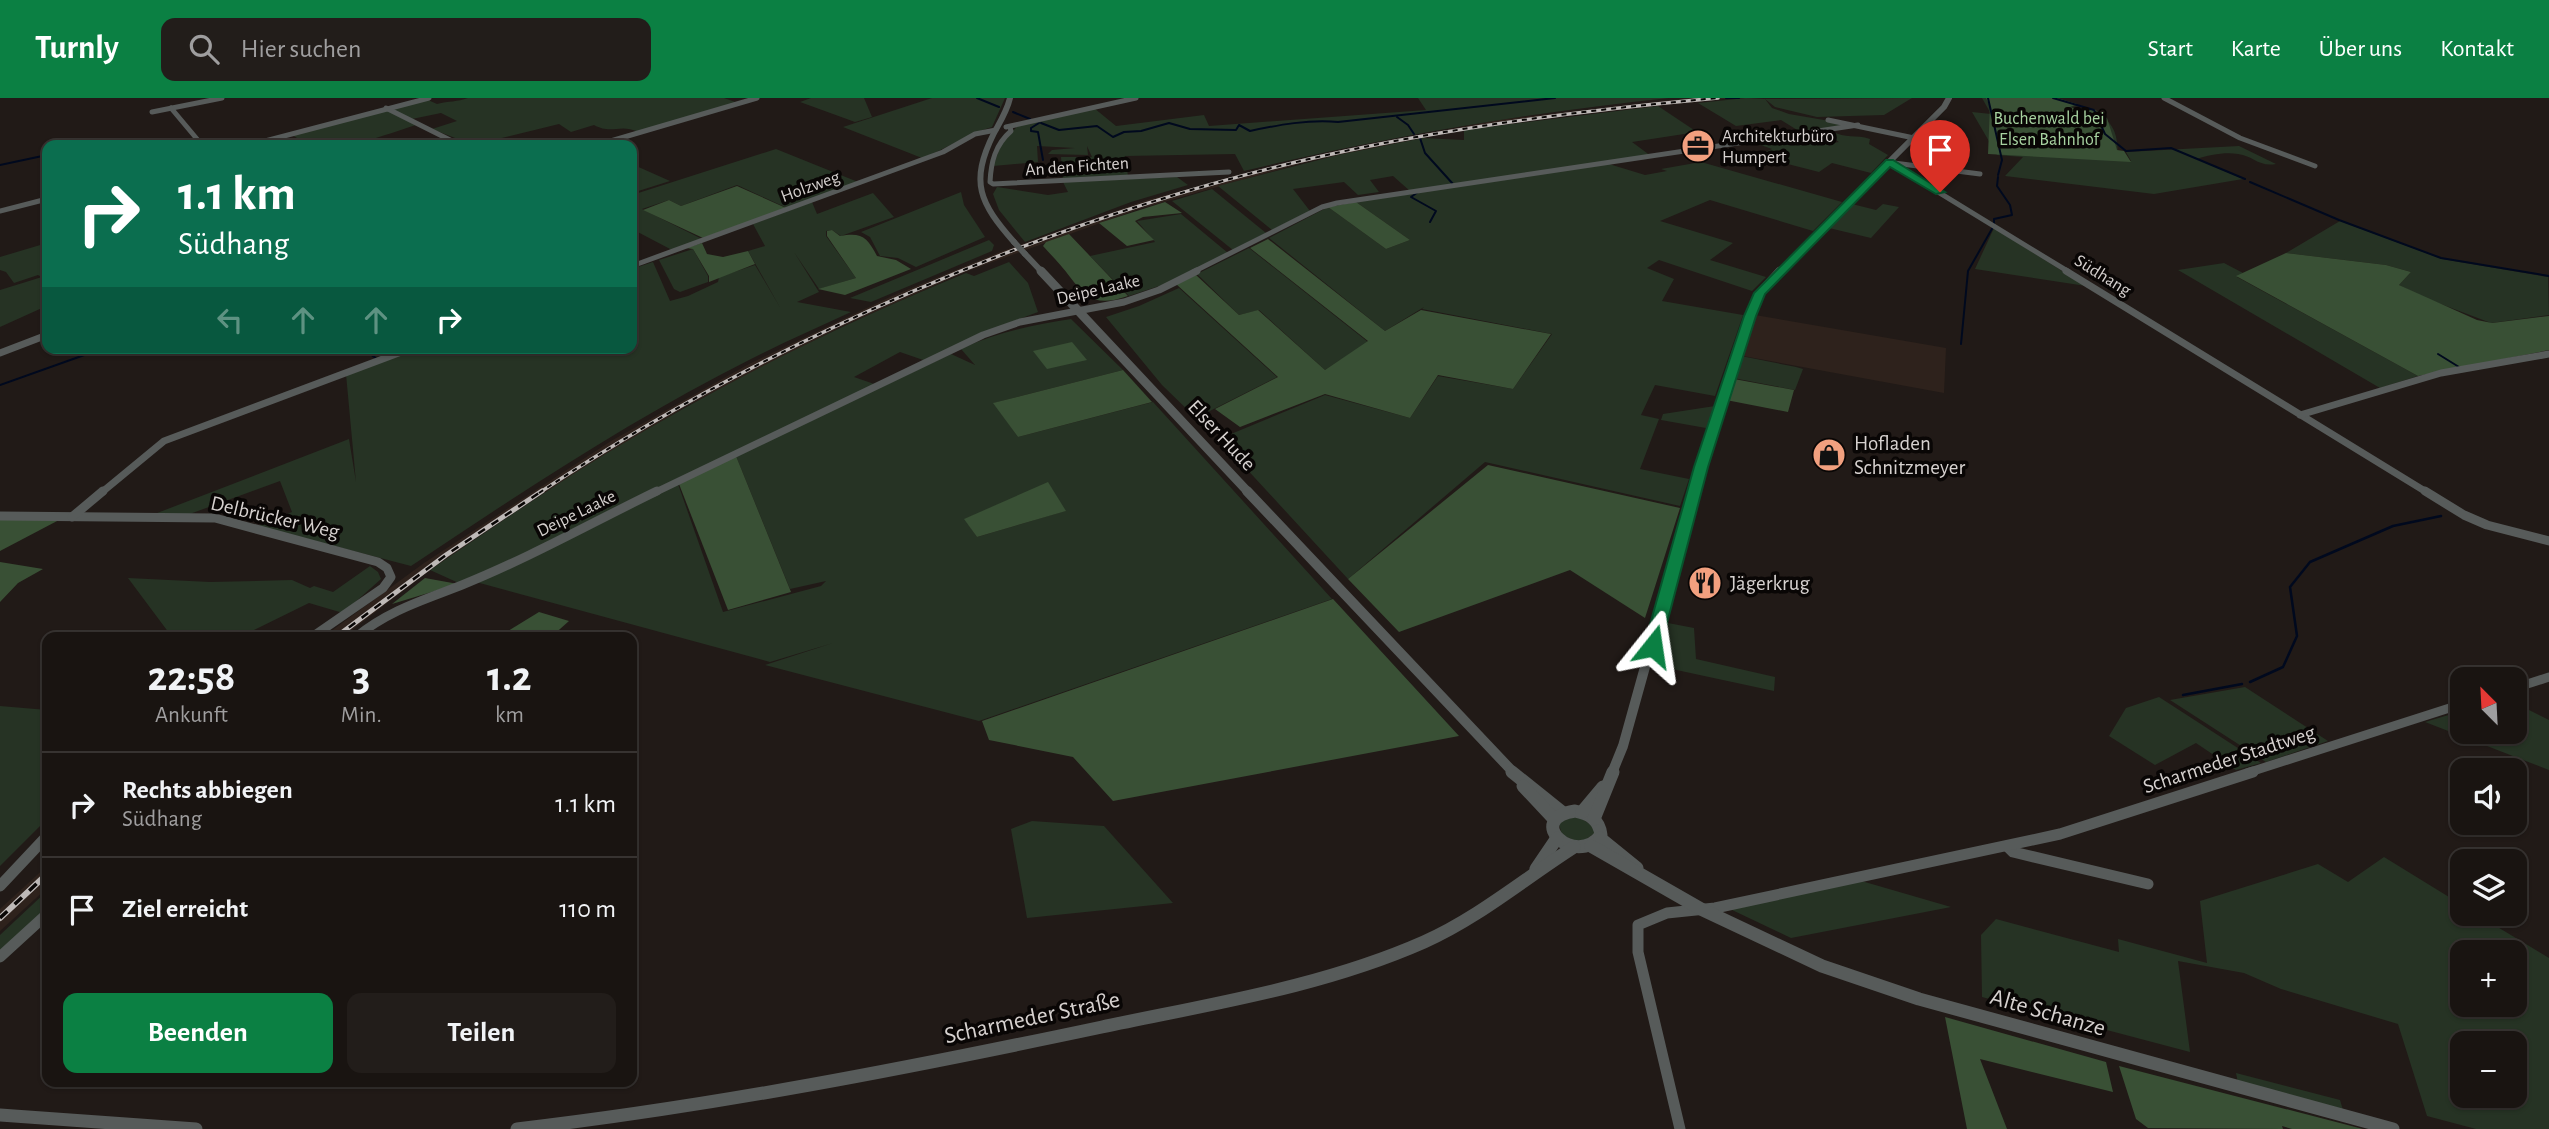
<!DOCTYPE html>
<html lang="de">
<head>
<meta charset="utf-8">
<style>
  :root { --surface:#191411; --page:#221d1a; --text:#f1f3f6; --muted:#9f9e9f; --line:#373331; --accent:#0b8043 }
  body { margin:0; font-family:"Alegreya Sans",sans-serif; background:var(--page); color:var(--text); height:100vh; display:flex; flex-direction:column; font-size:26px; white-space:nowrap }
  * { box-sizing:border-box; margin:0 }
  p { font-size:23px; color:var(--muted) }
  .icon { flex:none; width:38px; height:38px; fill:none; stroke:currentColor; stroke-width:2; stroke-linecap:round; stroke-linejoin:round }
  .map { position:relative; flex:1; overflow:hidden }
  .drawer { position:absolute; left:42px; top:534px; width:595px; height:455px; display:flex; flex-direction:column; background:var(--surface); border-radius:14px; box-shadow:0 2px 5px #0004,0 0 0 2px var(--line) }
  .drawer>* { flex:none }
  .guide { position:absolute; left:42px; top:42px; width:595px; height:214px; border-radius:14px; box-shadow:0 2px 5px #0004,0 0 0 2px var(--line); background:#0b6e4f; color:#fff; overflow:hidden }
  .needle { width:46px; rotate:336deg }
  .controls { position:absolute; left:2450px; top:569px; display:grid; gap:14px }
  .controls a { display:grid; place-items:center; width:77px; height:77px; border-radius:14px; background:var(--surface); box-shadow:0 2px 5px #0004,0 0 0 2px var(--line); font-size:35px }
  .pin { position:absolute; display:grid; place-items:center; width:60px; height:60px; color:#fff; margin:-72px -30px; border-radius:50% 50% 50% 0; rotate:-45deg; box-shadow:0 0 7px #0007 }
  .pin .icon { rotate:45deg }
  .me { position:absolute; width:77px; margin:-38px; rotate:15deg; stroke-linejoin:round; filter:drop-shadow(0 0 5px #0008) }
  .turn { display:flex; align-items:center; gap:24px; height:147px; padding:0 21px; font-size:32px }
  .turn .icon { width:91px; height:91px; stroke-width:2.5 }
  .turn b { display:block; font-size:49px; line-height:60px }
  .lanes { display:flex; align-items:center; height:66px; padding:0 21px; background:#0003; justify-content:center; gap:35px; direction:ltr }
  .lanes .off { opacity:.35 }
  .eta { display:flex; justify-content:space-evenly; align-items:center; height:119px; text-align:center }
  .eta b { font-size:42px; font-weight:600; line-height:49px }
  .button { display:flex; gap:14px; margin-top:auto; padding:14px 21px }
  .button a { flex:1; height:80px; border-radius:14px; background:var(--accent); color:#fff; font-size:28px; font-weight:600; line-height:80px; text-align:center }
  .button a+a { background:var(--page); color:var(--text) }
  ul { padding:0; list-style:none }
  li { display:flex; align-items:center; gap:21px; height:105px; padding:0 21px; border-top:2px solid var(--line) }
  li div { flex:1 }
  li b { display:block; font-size:26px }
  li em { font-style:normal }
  header { display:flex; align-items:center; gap:42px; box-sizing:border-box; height:98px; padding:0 35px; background:var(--accent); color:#fff }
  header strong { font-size:33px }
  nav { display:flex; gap:38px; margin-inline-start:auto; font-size:24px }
  .search { width:490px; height:63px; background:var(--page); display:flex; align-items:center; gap:18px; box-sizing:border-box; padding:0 24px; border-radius:14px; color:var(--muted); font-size:26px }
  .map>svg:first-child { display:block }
</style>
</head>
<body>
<header>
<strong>Turnly</strong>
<div class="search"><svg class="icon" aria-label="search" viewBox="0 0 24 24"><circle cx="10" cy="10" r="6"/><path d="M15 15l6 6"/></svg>Hier suchen</div>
<nav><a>Start</a><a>Karte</a><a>Über uns</a><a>Kontakt</a></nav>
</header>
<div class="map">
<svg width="2549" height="1031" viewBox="0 0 2549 1031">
  <rect width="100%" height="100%" fill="#211a17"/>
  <g fill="#2e221c">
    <polygon points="1691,0 1733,0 1523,22 1431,38 1306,64 1139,111 965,174 841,229 685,309 526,406 430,472 343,539 323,539 424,465 611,343 749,266 892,198 1000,154 1147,102 1326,55 1498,22"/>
    <polygon points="1755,217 1946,250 1944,295 1743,258"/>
    <polygon points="47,768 47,790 0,833 0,811"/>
  </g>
  <g fill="#263324" fill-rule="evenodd">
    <path d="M468,0h256l14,5 -100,29c-18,-9 -26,3 -44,-7l-23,7 -12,-8 -86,21 -41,-16 25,-8 -16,-8 -29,6 -21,-10 37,-9 9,4c12,-3 20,-2 31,-6z"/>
    <polygon points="811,0 864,0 872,19 855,24 800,4"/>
    <path d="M932,0h73l-13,29c-25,7 -45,22 -70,31l-79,-31z"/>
    <path d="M1418,0h251c-144,15 -284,39 -425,73l-9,-17 -110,2 3,20 -65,4 -2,-23h31l-5,-11 1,9 -40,-1 4,-4 23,-2 -38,-2 1,16 -45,4 10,-26 15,-14 76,-18 22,18 88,-11 5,11 217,-16z"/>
    <polygon points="1746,0 1764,1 1912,0 1884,17 1817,19 1775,9 1765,1 1772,10 1789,16 1853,27 1802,35 1781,22 1736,28 1698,5"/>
    <path d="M1982,0h71l25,8 -7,1 7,2 6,-1c28,9 36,24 33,53h14l-5,-9 113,-6 37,18c-18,3 -22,-8 -38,-10 -13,-2 -30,1 -41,5l46,20 -89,15 -149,-18 18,-19 -26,-2 -25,-43 19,2z"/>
    <polygon points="1658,8 1697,34 1632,44 1651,58 1410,93 1393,78 1370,82 1379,94 1358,97 1344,84 1293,91 1310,113 1272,132 1218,88 1338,57 1423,40 1464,42 1464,32"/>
    <path d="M384,11l32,16c-39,12 -86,34 -124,10z"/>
    <path d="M1832,33c13,8 24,3 38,8l-1,5 19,11 -17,18 -39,-10 -13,9 -62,-16 15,-7 -17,-6 30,-5 32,7 22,-3 -15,-10z"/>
    <polygon points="776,51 858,84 787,110 737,87 681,108 669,102 642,111 702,141 672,152 632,131 632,97"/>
    <polygon points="1701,64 1842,104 1813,133 1710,102 1660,123 1733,145 1710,162 1766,179 1752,193 1659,162 1647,170 1674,181 1662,203 1743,217 1715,298 1655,287 1641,317 1659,321 1640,371 1689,381 1680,408 1485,364 1348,481 1219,341 1325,297 1410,320 1438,278 1513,291 1552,236 1422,211 1424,209 1385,233 1269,140 1328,109 1386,151 1410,142 1356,104 1609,66 1645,77 1667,73 1661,71"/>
    <polygon points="632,66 634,67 670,83 632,95"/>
    <polygon points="1177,79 1188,87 1131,104 1025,144 999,112 993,96 997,89 1048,97 1068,94 1063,84"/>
    <polygon points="1212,91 1266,135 1233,152 1172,103"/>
    <polygon points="961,94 964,107 985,139 916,169 898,160 880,158 870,139 861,134"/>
    <path d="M873,95l21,24 -53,19 -9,-6 -6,1v5l30,42 -37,11 -25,-37 25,40 -22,10 54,10c-34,16 -69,31 -102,48 -117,59 -229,133 -338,206l-153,-40 34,-14 -12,-31 -93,34h-35l197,-76 7,43 -10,-108 70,-26h216v-79l21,-7 17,39 18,-5 30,-14 1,-5 36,-12 26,44 -33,-58 17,-5 -12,-22 59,-22 5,12z"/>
    <polygon points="1852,106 1876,112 1883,106 1899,109 1871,140 1829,130"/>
    <polygon points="1181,116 1228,155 1168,185 1129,198 1090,158 1155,144 1137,123"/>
    <polygon points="2340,123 2442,161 2548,179 2549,217 2491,225 2425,200 2399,187 2411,174 2386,167 2286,155"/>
    <polygon points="1994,130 2086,188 1975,171"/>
    <polygon points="989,142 994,147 992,153 871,204 850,200"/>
    <polygon points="47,145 47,214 42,210 0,229 0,192 42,179 38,177 14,185 6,174 0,172 0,159"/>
    <polygon points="1249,150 1368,244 1325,272 1259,212 1239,217 1197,176"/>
    <polygon points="693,151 708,178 708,184 680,194 674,191 659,162"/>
    <path d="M1009,164l19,21 10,29 -56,21 -56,28 -26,-9 -46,25 23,8 -416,199 -31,-14c58,-39 115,-79 174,-115 116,-71 237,-131 362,-182l8,3z"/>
    <polygon points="2224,165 2243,175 2237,179 2418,278 2380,290 2178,172"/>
    <polygon points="1179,190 1277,279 1196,320 1162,287 1106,219 1139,208"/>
    <path d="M1071,221l52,51 -129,33 24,34 135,-35 179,197 -353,122 -214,-56 68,-22 -63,19 -294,-80 202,-98 45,128 98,-26 5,-5 -36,8 -54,-133 215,-102 24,11 -14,-16c36,-17 72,-24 110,-30zM1048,385l17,28 -88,26 -12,-18z"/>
    <polygon points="1741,258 1796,269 1803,271 1795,292 1733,280"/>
    <polygon points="1715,308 1706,330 1661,322 1663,316"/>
    <polygon points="370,468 378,474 381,481 343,515 309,505 240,539 172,539 128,480 210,484 292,482 310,490 314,488 333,494"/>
    <polygon points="1668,525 1694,530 1696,561 1775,579 1774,593 1658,568"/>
    <polygon points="2245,589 2328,643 2266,664 2170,602"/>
    <polygon points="2159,599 2261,665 2236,672 2196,645 2155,667 2109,638 2126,610"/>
    <polygon points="2515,605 2549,622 2549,672 2425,624 2462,613 2462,634 2515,634"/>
    <polygon points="0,608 47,612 47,721 0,768"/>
    <polygon points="1578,718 1594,729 1594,736 1580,745 1562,737 1559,726 1560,723"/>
    <polygon points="1032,723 1104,728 1173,805 1027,820 1011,731"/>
    <path d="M2384,759l78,48v9h14l73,44v171h-73l-49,-13 -29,-92 -117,-35 -37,-16 -66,-12 12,91 -208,-55 -1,-62 15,-16 123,33 -1,-13 89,24 -7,-62 118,-37 30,18zM2515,854v52h-53v-52zM2515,945v53h-53v-53z"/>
    <polygon points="1858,782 1951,809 1791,840 1730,811"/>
    <polygon points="47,793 47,809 0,853 0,837"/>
    <polygon points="2236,975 2340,1002 2343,1012 2238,985"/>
  </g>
  <g fill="#395035">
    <polygon points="1986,0 2057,0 2077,6 2070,9 2085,14 2094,11 2107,20 2117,52 2124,53 2131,64 1988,56 1990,8"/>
    <polygon points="737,88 786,110 703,140 643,112 669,102 681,108"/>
    <polygon points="1165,104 1182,115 1143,119 1135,123 1154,142 1127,148 1099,125"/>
    <polygon points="1356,104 1410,142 1386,151 1328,109"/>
    <path d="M832,132l8,6c22,-4 27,1 37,20l19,4 15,9 -66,26 -27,-6 38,-11 -29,-42v-5z"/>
    <path d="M1069,136l59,62c-29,10 -40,5 -58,-19 -8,-11 -18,-21 -27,-31l3,-4z"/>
    <polygon points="1268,141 1385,233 1421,212 1551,236 1513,291 1438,277 1410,320 1325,296 1240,329 1215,311 1278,279 1176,186 1196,177 1239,217 1258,212 1325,272 1368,243 1250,150"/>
    <polygon points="702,145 707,156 723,159 748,153 755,166 709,184 709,178 693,151 686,150"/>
    <polygon points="2286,155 2386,167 2411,174 2399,187 2477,222 2492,225 2549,218 2549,252 2418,278 2236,178"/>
    <polygon points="1072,244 1087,262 1047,271 1033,253"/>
    <polygon points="1123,272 1152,304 1018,339 993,305"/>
    <polygon points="1734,281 1794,292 1788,314 1726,302"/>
    <polygon points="736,358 791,494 728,512 679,386"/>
    <polygon points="1488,367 1680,410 1645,520 1570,472 1399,534 1348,481"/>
    <polygon points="1048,384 1066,413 977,439 964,421"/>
    <polygon points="0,421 59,422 0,453"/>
    <polygon points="0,464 43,471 18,485 0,504"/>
    <polygon points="425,480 458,486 392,506"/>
    <polygon points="1333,501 1459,638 1113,703 1073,659 989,642 982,623"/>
    <polygon points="539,514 569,523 551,539 498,539"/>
    <polygon points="1945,919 2106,964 2113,994 1980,961 2007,1031 1967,1031"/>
    <polygon points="2119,968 2363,1031 2292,1031 2282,1028 2283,1031 2148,1030 2136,1021"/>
  </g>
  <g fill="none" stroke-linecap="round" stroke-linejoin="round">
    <g stroke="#00091e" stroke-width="2">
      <polyline points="977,0 999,9"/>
      <polyline points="1726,0 1739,0"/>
      <polyline points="1988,0 2002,62 1998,77"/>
      <polyline points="2053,0 2094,12 2105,36 2126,53 2171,50 2245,81"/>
      <polyline points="1013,14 1030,21"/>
      <polyline points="1397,19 1408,27 1414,36"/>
      <polyline points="1039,25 1031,30 1031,33 1038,34 1043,62"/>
      <path d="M1041,25l18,7 38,-4 16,11 11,-5 17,-1 28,-8 21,6 46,1 3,-5 11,6c28,-6 60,-12 88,-9l217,-24"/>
      <polyline points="1420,40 1425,55 1453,86"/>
      <polyline points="0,67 47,57"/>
      <polyline points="2250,84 2339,122 2441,160 2549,178"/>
      <polyline points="1418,94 1411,99 1436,113 1430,124"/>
      <polyline points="1994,126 1994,121 2012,117 2010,107 1997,88 1998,79"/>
      <polyline points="1961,246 1968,173 1993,129"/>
      <polyline points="362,250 377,261"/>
      <polyline points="2438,256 2459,269"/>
      <polyline points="0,287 104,250"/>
    </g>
    <g stroke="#00091e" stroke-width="2.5">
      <polyline points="2250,584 2283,569 2297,538 2290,489 2310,464 2393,428 2441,418"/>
      <polyline points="2183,597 2242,586"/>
    </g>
    <g stroke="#575b5a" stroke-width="5">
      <polyline points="2164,0 2240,40 2315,68"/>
      <polyline points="171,10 202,47"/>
      <polyline points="386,10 460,47"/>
      <polyline points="152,14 222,0"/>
      <polyline points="1828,22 1914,40"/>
      <polyline points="1006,29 1136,0"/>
      <path d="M1010,29l1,4c-16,14 -20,31 -21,51l3,2 236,-12"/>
      <polyline points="250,47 429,0"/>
      <polyline points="597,47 757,0"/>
      <polyline points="1889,64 2069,174"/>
      <polyline points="1894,65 1980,76"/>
      <polyline points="0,113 47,101"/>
      <polyline points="632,168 943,54 975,36 996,32"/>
      <polyline points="1193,174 1322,109 1337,105 1858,27"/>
    </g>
    <g stroke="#575b5a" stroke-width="7">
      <polyline points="2066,173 2428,395"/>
      <polyline points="0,255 47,237"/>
      <polyline points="2300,317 2441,275 2549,256"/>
      <polyline points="101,395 164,343 412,250"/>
      <polyline points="654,395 983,237 1020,224 1124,204 1159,192 1197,173"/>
    </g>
    <g stroke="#575b5a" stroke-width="9">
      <polyline points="2425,393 2464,417 2487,427 2549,443"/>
      <polyline points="0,418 215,420 378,464 387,470 391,479 383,490 312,539"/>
      <polyline points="72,419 103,393"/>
      <path d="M356,539c33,-27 68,-37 106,-52 67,-27 131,-63 195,-94"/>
      <polyline points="2515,590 2549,579"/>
      <polyline points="2247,675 2462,606"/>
    </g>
    <g stroke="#575b5a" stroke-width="11">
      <polyline points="2007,748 2013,754 2148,786"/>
      <polyline points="0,788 47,738"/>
      <polyline points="0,859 47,816"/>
      <polyline points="1680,1031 1638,854 1638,827 1667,815 1715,810 2060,736 2253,674"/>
    </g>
    <g stroke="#575b5a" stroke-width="6">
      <path d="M1010,0c-3,13 -10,24 -16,35 -25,50 -14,70 20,109"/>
      <polyline points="1025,156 1042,174"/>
      <polyline points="1779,174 1944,9 1949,0"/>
    </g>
    <g stroke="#575b5a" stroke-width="9">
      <polyline points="1041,173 1249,395"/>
      <polyline points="1694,395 1750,217 1760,195 1780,173"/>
    </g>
    <g stroke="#575b5a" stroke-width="10">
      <polyline points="1247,393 1514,675"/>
      <polyline points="1612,675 1623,648 1694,393"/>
    </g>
    <g stroke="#575b5a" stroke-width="13">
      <polyline points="1512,674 1562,714"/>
      <polyline points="1523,688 1554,721"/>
      <path d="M1575,713c14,3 24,8 26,24 -26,34 -78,-16 -26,-24z"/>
      <polyline points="1582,714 1603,689"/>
      <polyline points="1594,721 1613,674"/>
      <polyline points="1600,740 1637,770"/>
      <polyline points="1591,748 1701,811 1822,868 1919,901 2393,1031"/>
      <polyline points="1536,771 1557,740"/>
      <polyline points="0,1017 196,1031"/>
      <path d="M517,1031c197,-23 391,-61 585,-102 108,-23 220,-40 322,-85 54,-24 100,-63 150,-95"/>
    </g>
    <defs>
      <path id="rail-far2" d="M539,395c227,-151 513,-276 779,-336 132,-30 266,-47 400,-59"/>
      <polyline id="rail-far1" points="336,539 446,457 542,393"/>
      <polyline id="rail" points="0,820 47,776"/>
    </defs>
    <use href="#rail-far2" stroke="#beb9b7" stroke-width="3.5"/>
    <use href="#rail-far1" stroke="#beb9b7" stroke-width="5"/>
    <use href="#rail" stroke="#beb9b7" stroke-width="6"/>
    <use href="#rail-far2" stroke="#090605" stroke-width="2" stroke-dasharray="5" stroke-linecap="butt"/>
    <use href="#rail-far1" stroke="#090605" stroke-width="2.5" stroke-dasharray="8" stroke-linecap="butt"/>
    <use href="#rail" stroke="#090605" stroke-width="3.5" stroke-dasharray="10" stroke-linecap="butt"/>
    <polyline stroke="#575b5a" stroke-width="6" points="1014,144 1025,156"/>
  </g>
  <polygon fill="#0b8043" stroke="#07532c" stroke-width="2" points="1886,62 1893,62 1945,94 1936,96 1890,69 1765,196 1756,218 1708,369 1661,548 1653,554 1647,552 1644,548 1694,369 1744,218 1754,195"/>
  <defs>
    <symbol id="office-disc" viewBox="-11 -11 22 22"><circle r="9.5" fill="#f2a07f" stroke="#090605"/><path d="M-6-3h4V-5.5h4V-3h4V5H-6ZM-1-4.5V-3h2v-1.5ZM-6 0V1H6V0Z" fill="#111"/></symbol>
    <symbol id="shop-disc" viewBox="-11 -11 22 22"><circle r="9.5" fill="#f2a07f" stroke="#090605"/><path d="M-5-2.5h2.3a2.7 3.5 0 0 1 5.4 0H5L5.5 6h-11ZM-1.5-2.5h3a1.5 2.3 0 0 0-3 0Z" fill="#111"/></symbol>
    <symbol id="restaurant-disc" viewBox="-11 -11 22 22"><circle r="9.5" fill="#f2a07f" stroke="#090605"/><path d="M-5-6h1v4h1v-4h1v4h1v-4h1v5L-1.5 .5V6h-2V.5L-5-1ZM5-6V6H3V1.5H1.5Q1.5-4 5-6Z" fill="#111"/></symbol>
  </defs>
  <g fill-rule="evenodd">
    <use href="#office-disc" x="1679" y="29" width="38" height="38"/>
    <use href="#shop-disc" x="1810" y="338" width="38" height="38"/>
    <use href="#restaurant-disc" x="1686" y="466" width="38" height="38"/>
  </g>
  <g text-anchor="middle" stroke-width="7" stroke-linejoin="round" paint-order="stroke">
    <g font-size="18" fill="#a7d2a0" stroke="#090605">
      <text x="2049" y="26">Buchenwald bei<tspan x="2049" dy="21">Elsen Bahnhof</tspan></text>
    </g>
    <g font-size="18" fill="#d6d1cf" stroke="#090605" text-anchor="start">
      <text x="1722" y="44">Architekturbüro<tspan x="1722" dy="21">Humpert</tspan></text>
    </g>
    <g font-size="18" fill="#d6d1cf" stroke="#090605">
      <text transform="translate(1077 68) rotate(-4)" y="6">An den Fichten</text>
      <text transform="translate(810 88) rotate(-20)" y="6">Holzweg</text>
      <text transform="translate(2103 177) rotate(32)" y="6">Südhang</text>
      <text transform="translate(1098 191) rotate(-13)" y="6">Deipe Laake</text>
      <text transform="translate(576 415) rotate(-26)" y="6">Deipe Laake</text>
    </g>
    <g font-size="21" fill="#d6d1cf" stroke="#090605">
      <text transform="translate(1222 337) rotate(47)" y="7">Elser Hude</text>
      <text transform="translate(275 419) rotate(13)" y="7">Delbrücker Weg</text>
      <text transform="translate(2229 661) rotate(-18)" y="7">Scharmeder Stadtweg</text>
    </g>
    <g font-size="21" fill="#d6d1cf" stroke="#090605" text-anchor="start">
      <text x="1854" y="352">Hofladen<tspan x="1854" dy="24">Schnitzmeyer</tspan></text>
      <text x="1730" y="492">Jägerkrug</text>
    </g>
    <g font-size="24" fill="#d6d1cf" stroke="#090605">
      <text transform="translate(2048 914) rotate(16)" y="8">Alte Schanze</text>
      <text transform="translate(1032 919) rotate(-12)" y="8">Scharmeder Straße</text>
    </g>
  </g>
</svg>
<div class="controls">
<a><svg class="needle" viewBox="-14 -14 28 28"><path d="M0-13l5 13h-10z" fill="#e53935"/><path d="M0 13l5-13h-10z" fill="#9f9e9f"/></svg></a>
<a><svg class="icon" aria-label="sound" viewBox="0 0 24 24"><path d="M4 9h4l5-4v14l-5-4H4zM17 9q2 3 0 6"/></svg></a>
<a><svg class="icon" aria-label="layers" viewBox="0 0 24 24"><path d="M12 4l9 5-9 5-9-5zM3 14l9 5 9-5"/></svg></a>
<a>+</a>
<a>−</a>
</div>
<div class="pin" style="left:1940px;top:94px;background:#d93025"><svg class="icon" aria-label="arrive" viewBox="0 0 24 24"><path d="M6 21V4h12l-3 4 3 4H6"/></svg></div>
<svg class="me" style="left:1653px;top:548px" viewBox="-20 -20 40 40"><path d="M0-17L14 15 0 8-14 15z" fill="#0b8043" stroke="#fff" stroke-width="4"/></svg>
<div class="guide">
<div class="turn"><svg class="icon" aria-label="right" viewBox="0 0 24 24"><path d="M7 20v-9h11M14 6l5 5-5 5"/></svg><div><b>1.1 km</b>Südhang</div></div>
<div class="lanes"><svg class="icon off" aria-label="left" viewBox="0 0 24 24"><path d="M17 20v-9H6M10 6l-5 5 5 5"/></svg><svg class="icon off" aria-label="ahead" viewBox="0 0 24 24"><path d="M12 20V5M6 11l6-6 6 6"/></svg><svg class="icon off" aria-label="ahead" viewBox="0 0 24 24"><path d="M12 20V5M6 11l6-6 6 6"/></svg><svg class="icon" aria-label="right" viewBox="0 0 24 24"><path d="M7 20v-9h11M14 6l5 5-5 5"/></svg></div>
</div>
<section class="drawer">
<div class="eta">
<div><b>22:58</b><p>Ankunft</p></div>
<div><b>3</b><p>Min.</p></div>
<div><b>1.2</b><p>km</p></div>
</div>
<ul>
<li><svg class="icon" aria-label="right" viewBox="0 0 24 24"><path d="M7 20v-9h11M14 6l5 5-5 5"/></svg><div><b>Rechts abbiegen</b><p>Südhang</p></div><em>1.1 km</em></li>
<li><svg class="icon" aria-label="arrive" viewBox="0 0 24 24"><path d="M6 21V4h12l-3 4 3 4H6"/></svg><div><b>Ziel erreicht</b></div><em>110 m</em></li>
</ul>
<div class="button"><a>Beenden</a><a>Teilen</a></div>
</section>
</div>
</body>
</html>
